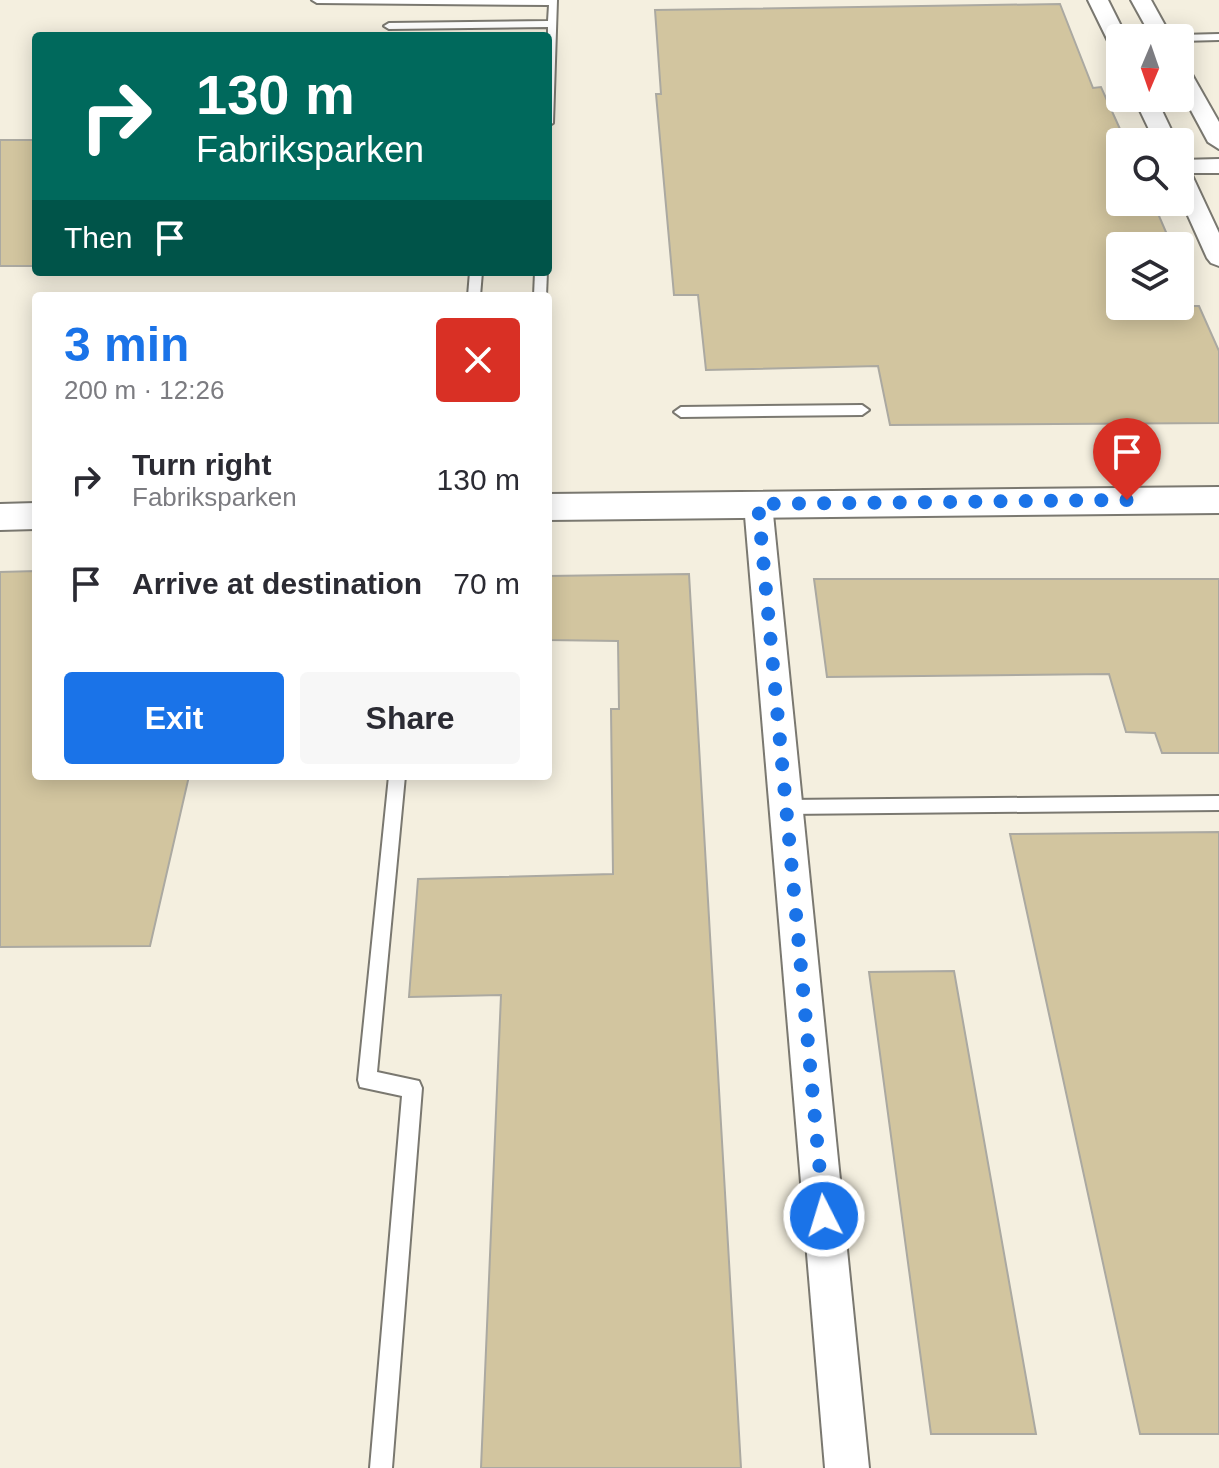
<!DOCTYPE html>
<html lang="en">
<head>
<meta charset="utf-8">
<style>
  :root { --surface:#fff; --page:#f7f7f7; --text:#2b2b33; --muted:#7c7c81; --accent:#1a73e8 }
  body { margin:0; font-family:Arial,sans-serif; background:var(--page); color:var(--text); height:100vh; display:flex; flex-direction:column; font-size:30px; white-space:nowrap }
  * { box-sizing:border-box; margin:0 }
  p { font-size:26px; color:var(--muted) }
  .icon { flex:none; width:44px; height:44px; fill:none; stroke:currentColor; stroke-width:2; stroke-linecap:round; stroke-linejoin:round }
  .map { position:relative; flex:1; overflow:hidden }
  .sheet { position:absolute; left:32px; top:292px; width:520px; height:488px; display:flex; flex-direction:column; background:var(--surface); border-radius:8px; box-shadow:0 4px 20px #0003 }
  .sheet>* { flex:none }
  .hud { position:absolute; left:32px; top:32px; width:520px; height:244px; border-radius:8px; box-shadow:0 4px 20px #0003; background:#00695c; color:#fff; overflow:hidden }
  .needle { width:52px; rotate:182deg }
  .fabs { position:absolute; left:1106px; top:24px; display:grid; gap:16px }
  .fabs a { display:grid; place-items:center; width:88px; height:88px; border-radius:8px; background:var(--surface); box-shadow:0 4px 20px #0003; font-size:40px }
  .pin { position:absolute; display:grid; place-items:center; width:68px; height:68px; color:#fff; margin:-82px -34px; border-radius:50% 50% 50% 0; rotate:-45deg; box-shadow:0 0 8px #0007 }
  .pin .icon { rotate:45deg }
  .me { position:absolute; width:88px; margin:-44px; rotate:355deg; stroke-linejoin:round; filter:drop-shadow(0 0 6px #0008) }
  .turn { display:flex; align-items:center; gap:28px; height:168px; padding:0 32px; font-size:36px }
  .turn .icon { width:104px; height:104px; stroke-width:2.5 }
  .turn b { display:block; font-size:56px; line-height:68px }
  .then { display:flex; align-items:center; height:76px; padding:0 32px; background:#0003; gap:16px; font-size:30px }
  .round { display:grid; place-items:center; flex:none; width:84px; height:84px; border-radius:8px; background:var(--page) }
  .headline { display:flex; align-items:center; justify-content:space-between; height:136px; padding:0 32px }
  h1 { font-size:48px; font-weight:700; line-height:60px; color:var(--accent) }
  .button { display:flex; gap:16px; margin-top:auto; padding:16px 32px }
  .button a { flex:1; height:92px; border-radius:8px; background:var(--accent); color:#fff; font-size:32px; font-weight:700; line-height:92px; text-align:center }
  .button a+a { background:var(--page); color:var(--text) }
  ul { padding:0; list-style:none }
  li { display:flex; align-items:center; gap:24px; height:104px; padding:0 32px }
  li div { flex:1 }
  li b { display:block; font-size:30px }
  li em { font-style:normal }
  .map>svg:first-child { display:block }
</style>
</head>
<body>
<div class="map">
<svg width="1219" height="1468" viewBox="0 0 1219 1468">
  <rect width="100%" height="100%" fill="#fefbf2"/>
  <path fill="#f4efdf" fill-rule="evenodd" d="M0,0h1219v1468h-1219zM36,36h512v236h-512zM1120,38h60v60h-60zM1120,142h60v60h-60zM1120,246h60v60h-60zM36,296h512v480h-512z"/>
  <g fill="#d2c59f" stroke="#aba9a1" stroke-width="2">
    <polygon points="1060,4 1093,88 1101,87 1120,129 1120,202 1153,202 1172,246 1120,246 1120,306 1199,306 1219,351 1219,423 890,425 878,366 706,370 698,295 674,295 656,94 661,94 655,10"/>
    <rect x="0" y="140" width="36" height="126"/>
    <polygon points="36,571 36,776 189,776 150,946 0,947 0,572"/>
    <polygon points="689,574 741,1468 481,1468 501,995 409,997 418,879 613,874 611,709 619,709 618,641 548,640 548,576"/>
    <polygon points="814,579 1219,579 1219,753 1162,753 1155,733 1126,732 1109,674 827,677"/>
    <polygon points="1219,832 1219,1434 1140,1434 1010,834"/>
    <polygon points="954,971 1036,1434 931,1434 869,972"/>
  </g>
  <g fill="none" stroke-linecap="round" stroke-linejoin="round">
    <defs>
      <g id="service">
        <polygon points="312,0 557,0 553,123 548,126 548,27 389,29 384,26 389,23 548,21 549,5 317,3"/>
        <polygon points="1219,34 1219,40 1180,41 1180,38 1175,38 1180,35"/>
        <polygon points="470,272 482,272 480,296 468,296"/>
        <polygon points="535,272 547,272 546,296 534,296"/>
        <polygon points="862,405 869,410 862,415 681,417 674,412 681,407"/>
        <polygon points="389,776 405,776 377,1072 419,1081 422,1088 392,1468 370,1468 402,1096 360,1087 358,1080"/>
        <polygon points="1219,796 1219,810 786,814 780,812 778,807 780,802 786,800"/>
      </g>
      <g id="minor">
        <polygon points="1088,0 1108,0 1127,38 1120,38 1120,51 1110,45"/>
        <polygon points="1131,0 1151,0 1172,38 1152,38"/>
        <polygon points="1180,65 1190,71 1219,122 1219,149 1208,142 1180,90"/>
        <polygon points="1134,98 1156,98 1177,142 1155,142"/>
        <polygon points="1219,159 1219,173 1191,173 1219,233 1219,266 1211,263 1207,258 1180,198 1180,160"/>
        <polygon points="758,493 768,497 772,504 869,1468 825,1468 744,504 748,497"/>
      </g>
      <g id="tertiary">
        <polygon points="1219,487 1219,513 548,520 548,494"/>
        <polygon points="36,503 36,529 0,530 0,504"/>
      </g>
    </defs>
    <use href="#service" stroke="#7a7870" stroke-width="4"/>
    <use href="#minor" stroke="#7a7870" stroke-width="4"/>
    <use href="#tertiary" stroke="#7a7870" stroke-width="4"/>
    <use href="#service" fill="#fff" fill-rule="evenodd"/>
    <use href="#minor" fill="#fff" fill-rule="evenodd"/>
    <use href="#tertiary" fill="#fff" fill-rule="evenodd"/>
  </g>
  <g fill="none" stroke-linecap="round" stroke-linejoin="round">
    <polyline stroke="#1a73e8" stroke-width="14" stroke-dasharray="0 25.2" points="824,1216 758,504 1127,500"/>
  </g>
</svg>
<div class="fabs">
<a><svg class="needle" viewBox="-14 -14 28 28"><path d="M0-13l5 13h-10z" fill="#e53935"/><path d="M0 13l5-13h-10z" fill="#7c7c81"/></svg></a>
<a><svg class="icon" aria-label="search" viewBox="0 0 24 24"><circle cx="10" cy="10" r="6"/><path d="M15 15l6 6"/></svg></a>
<a><svg class="icon" aria-label="layers" viewBox="0 0 24 24"><path d="M12 4l9 5-9 5-9-5zM3 14l9 5 9-5"/></svg></a>
</div>
<div class="pin" style="left:1127px;top:500px;background:#d93025"><svg class="icon" aria-label="arrive" viewBox="0 0 24 24"><path d="M6 21V4h12l-3 4 3 4H6"/></svg></div>
<svg class="me" style="left:824px;top:1216px" viewBox="-20 -20 40 40"><circle r="17" fill="#1a73e8" stroke="#fff" stroke-width="3"/><path d="M0-11L8 9 0 5-8 9z" fill="#fff"/></svg>
<div class="hud">
<div class="turn"><svg class="icon" aria-label="right" viewBox="0 0 24 24"><path d="M7 20v-9h11M14 6l5 5-5 5"/></svg><div><b>130 m</b>Fabriksparken</div></div>
<div class="then">Then<svg class="icon" aria-label="arrive" viewBox="0 0 24 24"><path d="M6 21V4h12l-3 4 3 4H6"/></svg></div>
</div>
<section class="sheet">
<div class="headline"><div><h1>3 min</h1><p>200 m · 12:26</p></div><a class="round" style="background:#d93025;color:#fff"><svg class="icon" aria-label="close" viewBox="0 0 24 24"><path d="M6 6l12 12M18 6L6 18"/></svg></a></div>
<ul>
<li><svg class="icon" aria-label="right" viewBox="0 0 24 24"><path d="M7 20v-9h11M14 6l5 5-5 5"/></svg><div><b>Turn right</b><p>Fabriksparken</p></div><em>130 m</em></li>
<li><svg class="icon" aria-label="arrive" viewBox="0 0 24 24"><path d="M6 21V4h12l-3 4 3 4H6"/></svg><div><b>Arrive at destination</b></div><em>70 m</em></li>
</ul>
<div class="button"><a>Exit</a><a>Share</a></div>
</section>
</div>
</body>
</html>
